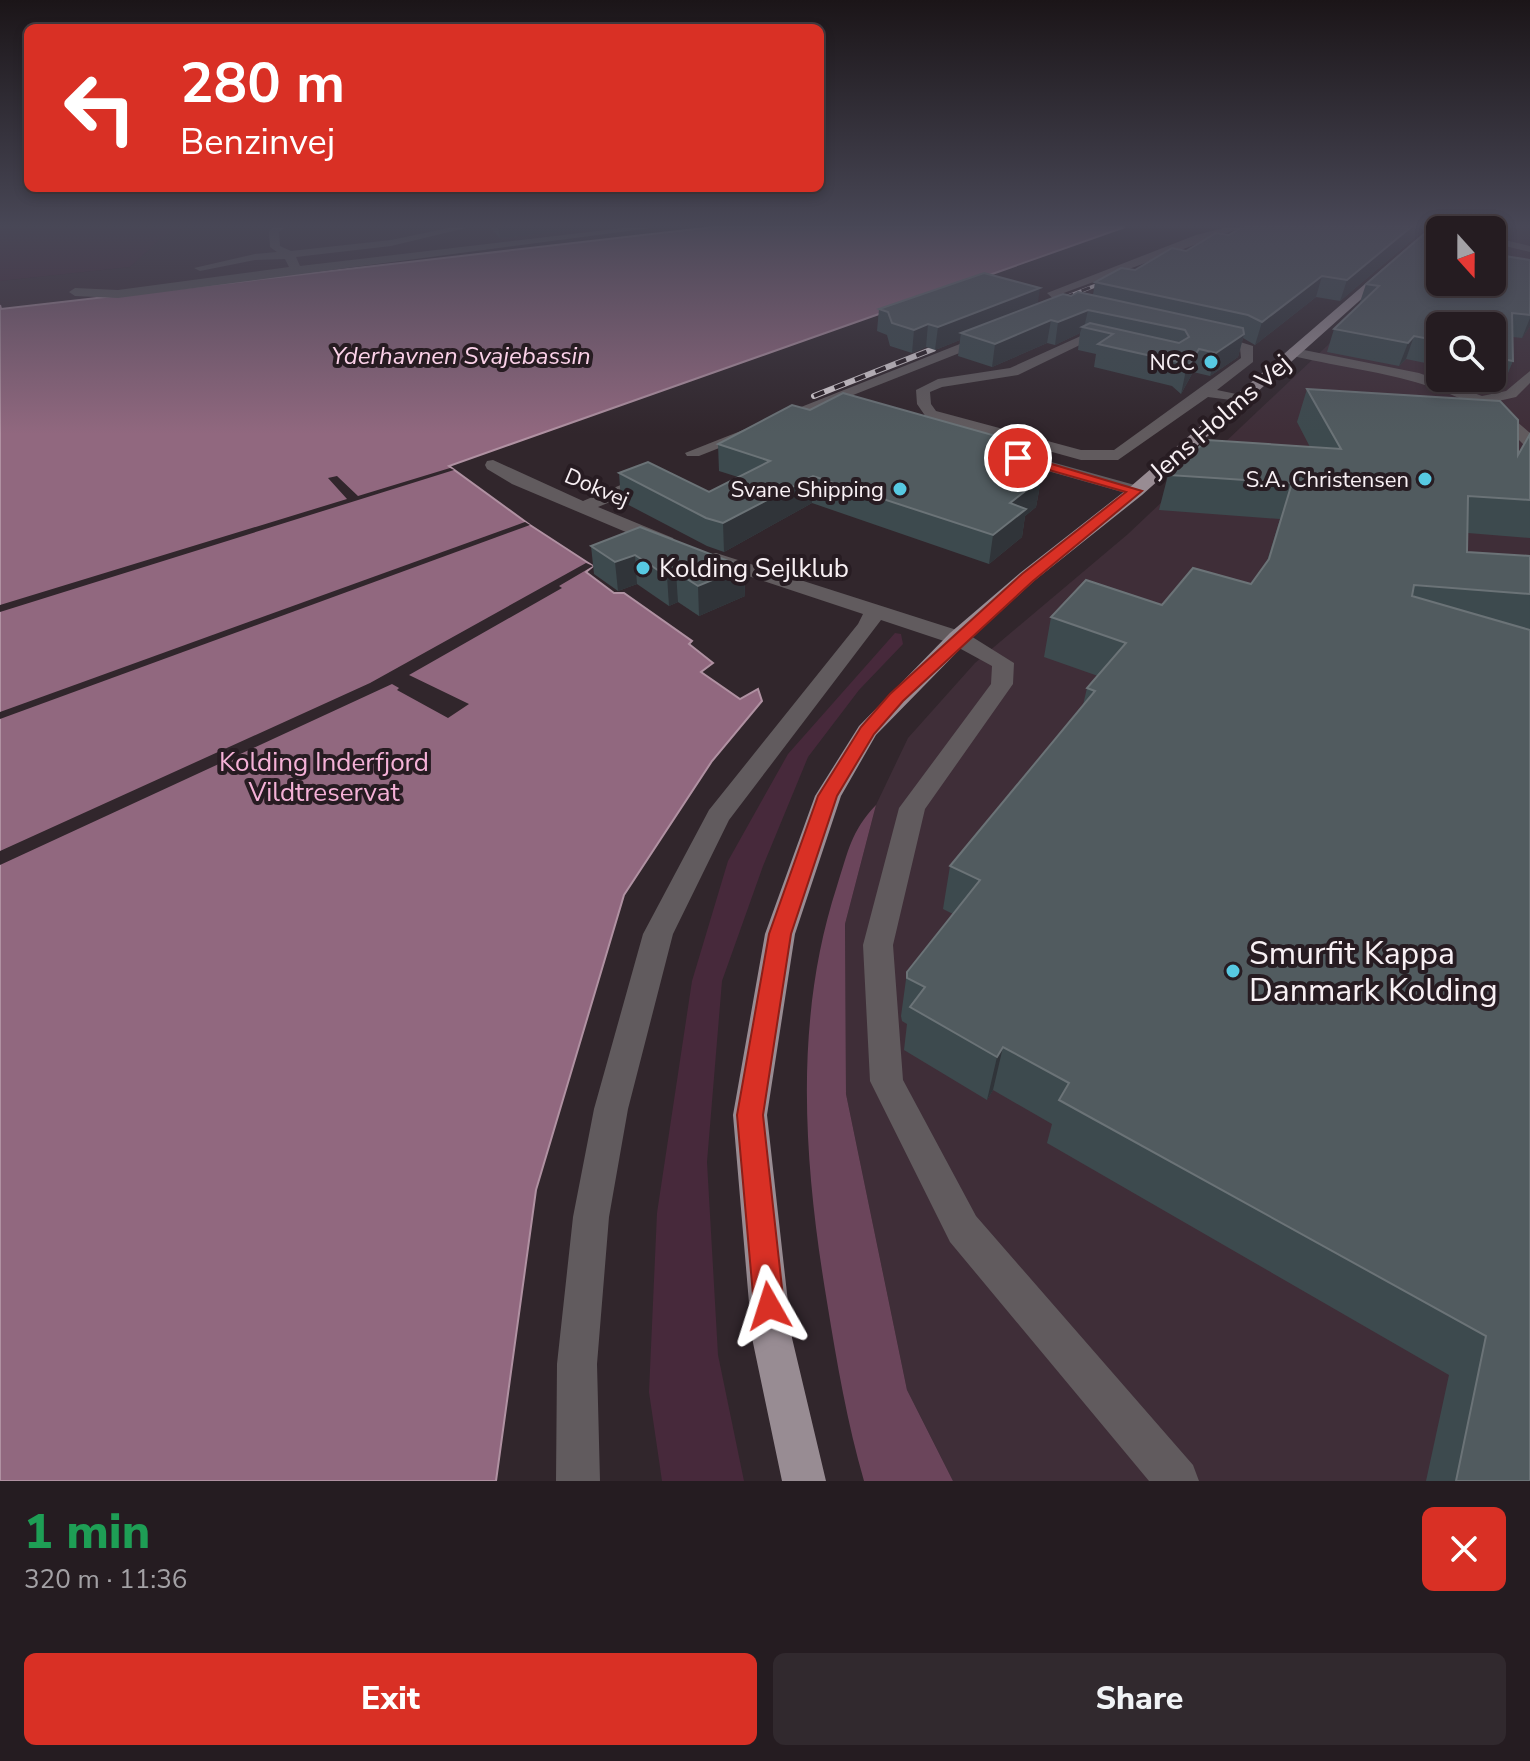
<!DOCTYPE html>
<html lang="en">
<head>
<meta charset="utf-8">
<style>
  :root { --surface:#251c21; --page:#31292e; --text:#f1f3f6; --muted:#a3a1a5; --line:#423a3f; --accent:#d93025 }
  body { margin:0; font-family:"Nunito Sans",sans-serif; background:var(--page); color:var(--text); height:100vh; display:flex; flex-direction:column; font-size:30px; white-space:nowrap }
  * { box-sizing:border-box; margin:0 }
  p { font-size:26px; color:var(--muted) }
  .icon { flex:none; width:44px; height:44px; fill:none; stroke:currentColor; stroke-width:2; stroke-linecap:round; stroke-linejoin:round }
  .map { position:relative; height:1481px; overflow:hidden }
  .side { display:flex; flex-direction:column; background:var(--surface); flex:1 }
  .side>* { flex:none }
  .top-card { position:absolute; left:24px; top:24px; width:800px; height:168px; border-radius:12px; box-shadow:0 4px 12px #0003,0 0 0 2px var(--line); background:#d93025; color:#fff; overflow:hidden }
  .needle { width:52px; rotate:159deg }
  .controls { position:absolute; left:1426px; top:216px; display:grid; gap:16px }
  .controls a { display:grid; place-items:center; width:80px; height:80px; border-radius:12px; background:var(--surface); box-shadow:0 4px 12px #0003,0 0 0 2px var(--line); font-size:40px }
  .pin { position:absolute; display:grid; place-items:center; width:68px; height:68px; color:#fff; margin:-34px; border:4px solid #fff; border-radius:50%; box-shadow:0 2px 8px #0007 }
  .me { position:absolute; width:88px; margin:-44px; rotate:354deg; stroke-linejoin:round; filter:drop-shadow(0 0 6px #0008) }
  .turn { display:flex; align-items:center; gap:28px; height:168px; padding:0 24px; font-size:36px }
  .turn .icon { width:104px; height:104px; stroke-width:2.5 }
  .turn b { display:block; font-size:56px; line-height:68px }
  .round { display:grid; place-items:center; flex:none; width:84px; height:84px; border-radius:12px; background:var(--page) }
  .summary { display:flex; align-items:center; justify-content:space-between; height:136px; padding:0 24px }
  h1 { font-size:48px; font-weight:800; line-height:60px; color:#1e9e55 }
  .cta { display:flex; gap:16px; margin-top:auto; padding:16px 24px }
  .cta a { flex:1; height:92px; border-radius:12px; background:var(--accent); color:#fff; font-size:32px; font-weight:800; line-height:92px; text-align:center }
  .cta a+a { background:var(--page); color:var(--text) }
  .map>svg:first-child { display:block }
</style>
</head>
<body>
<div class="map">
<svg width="1530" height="1481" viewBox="0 0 1530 1481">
  <rect width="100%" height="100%" fill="#31262c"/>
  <g fill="#3f2e38" fill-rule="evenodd">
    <polygon points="188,227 713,227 0,309 0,281 130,267 164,236"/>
    <path d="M1453,227h77v1254h-577l-46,-91 -61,-296 -1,-170 31,-119 32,-67 67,-75 153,-129 312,-295v43h52v-52zM1440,326h52v52h-52z"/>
  </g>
  <g fill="#47293b">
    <polygon points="0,227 188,227 164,236 130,267 0,281"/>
    <polygon points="895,633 901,634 903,644 859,690 808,757 763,866 722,981 707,1162 718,1355 744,1481 662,1481 649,1392 657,1213 692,981 728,861 788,754"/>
  </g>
  <path fill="#6b455b" d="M876,805l-31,119 1,170 61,296 46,91h-89c-17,-59 -27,-118 -37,-179 -23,-138 -34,-281 10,-416 11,-34 14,-55 39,-81z"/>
  <polygon fill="#91687f" stroke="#b091a2" stroke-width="2" points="713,227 1125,227 449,466 530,525 593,566 586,572 614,593 624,593 692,641 689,644 713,663 701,672 740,699 758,689 762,701 712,761 624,895 536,1190 496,1481 0,1481 0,305 1,309"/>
  <g fill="#31262c">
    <polygon points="450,468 454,470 0,612 0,605 347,499 328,478 337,476 358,496"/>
    <polygon points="525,522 530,525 0,719 0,712"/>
    <polygon points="586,563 593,566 559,586 562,588 409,675 469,704 448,718 397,690 399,688 392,684 0,865 0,851 370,683"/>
  </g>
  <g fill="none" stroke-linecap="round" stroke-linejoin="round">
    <g fill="#615b5e" fill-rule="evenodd">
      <polygon points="274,227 286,227 279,232 280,246 291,251 391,240 453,227 470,227 391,246 296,257 300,266 632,227 659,227 118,298 75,296 69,292 75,288 118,290 289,267 285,259 255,260 200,271 194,268 255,254 277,252 270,247 269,231"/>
      <polygon points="1228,227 1243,227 1061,294 1071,302 1089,306 1089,312 1063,308 1047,293 1196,235"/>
      <polygon points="1414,227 1437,227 1439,229 1434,232"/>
      <polygon points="1492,237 1530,246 1530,252 1492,243"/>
      <polygon points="990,332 997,336 995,339 699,456 687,456 685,453"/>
      <polygon points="1211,333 1253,346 1253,362 1217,390 1246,396 1246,402 1208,397 1118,460 1081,460 926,417 917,404 916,390 938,379 1010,368 1083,335 1119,346 1112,350 1084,343 1018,375 942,387 930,392 931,404 936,411 1081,450 1114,450 1241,358 1240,348 1206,340 1206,334"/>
      <path d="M1294,348l125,25 63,23 24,-5 24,-20v12l-14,14 -22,5 36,31v14l-6,-2c-64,-69 -148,-69 -235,-90v-6z"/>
      <polygon points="1015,452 1142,487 1145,491 1136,496 1009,460 1007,457 1009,454"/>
      <polygon points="493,460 583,501 637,478 649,478 652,482 649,486 598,507 673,538 675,542 673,546 659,546 512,484 487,469 485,465 487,461"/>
      <polygon points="716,553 966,633 1014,663 1013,684 925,809 893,945 903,1080 976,1216 1193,1465 1199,1481 1149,1481 950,1242 870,1081 863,945 899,808 991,684 992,666 950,643 881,620 729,820 673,934 628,1109 609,1217 597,1364 600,1481 556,1481 557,1364 573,1217 594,1109 643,934 709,810 858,624 863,614 709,563 706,559 709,555"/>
    </g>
    <polygon fill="#988c93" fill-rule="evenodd" points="1431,227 1442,227 1142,495 1034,581 966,643 876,735 841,796 795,934 767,1115 792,1338 826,1481 782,1481 752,1338 733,1115 765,934 815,796 859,726 950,633 1020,573 1130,487"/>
    <defs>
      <polyline id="rail-far1" points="1048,304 1115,278"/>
      <polyline id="rail" points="814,396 933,349"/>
    </defs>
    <use href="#rail-far1" stroke="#dbd3d7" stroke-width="4"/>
    <use href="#rail" stroke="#dbd3d7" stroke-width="6"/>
    <use href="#rail-far1" stroke="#271c22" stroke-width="3" stroke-dasharray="9" stroke-linecap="butt"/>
    <use href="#rail" stroke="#271c22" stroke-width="4" stroke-dasharray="11" stroke-linecap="butt"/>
  </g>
  <g fill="#3d4a4e">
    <polygon points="489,227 601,227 500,238"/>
    <polygon points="1242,227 1422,227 1420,233 1340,301 1316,297 1255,345 1243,338 1238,357 1210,376 1193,372 1181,394 1172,386 1094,367 1096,354 1078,350 1080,333 1055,345 1047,343 992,367 958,356 960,340 935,350 926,347 912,353 890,346 887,335 877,331 879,309 1038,304 1071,296 1093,295 1095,282 1135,270 1229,235"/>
    <polygon points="1492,230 1440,282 1530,260 1530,326 1522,338 1513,337 1513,361 1503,385 1466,378 1492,378 1492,326 1440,326 1440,366 1406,359 1399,366 1327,352 1334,329 1359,305 1366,284"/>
    <polygon points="1307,389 1518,455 1530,434 1530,538 1468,533 1467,552 1530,556 1530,1481 1426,1481 1449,1375 1047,1143 1052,1124 993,1090 987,1100 904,1050 907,1024 902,1021 901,1016 907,972 953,914 943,909 950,866 1083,705 1087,688 1098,676 1044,657 1051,617 1162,605 1251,584 1267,561 1280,519 1159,510 1168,475 1310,447 1297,422"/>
    <polygon points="810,410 1049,451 1044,477 1041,480 1036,507 1025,516 1022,537 989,564 812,503 724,552 707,546 621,501 619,473 709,492 738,477 719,471 718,444"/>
    <polygon points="591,546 744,567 745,596 699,616 678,602 669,606 637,584 618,591 594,574"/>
  </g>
  <g fill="#303439">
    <polygon points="402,227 442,227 403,231"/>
    <polygon points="498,227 601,227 500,238"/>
    <polygon points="1411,227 1422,227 1420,233 1340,301 1347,280"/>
    <polygon points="1497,227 1492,241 1492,230 1488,230"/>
    <polygon points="1322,276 1316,297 1255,345 1262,322"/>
    <polygon points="1040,288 1037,309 961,333 960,340 935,350 938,327"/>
    <polygon points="1088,310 1084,328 1082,327 1080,333 1055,345 1058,322"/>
    <polygon points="1530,318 1530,326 1522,338"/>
    <polygon points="1051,320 1047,343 992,367 995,344"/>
    <polygon points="928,324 926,347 912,353 914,330"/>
    <polygon points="1244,334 1238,357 1210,376 1216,353"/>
    <polygon points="1414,336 1406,359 1399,366 1408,343"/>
    <polygon points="1199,349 1193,372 1181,394 1186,370"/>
    <polygon points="1049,451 1044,477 1041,480 1036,507 1025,516 1022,537 989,564 993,535 1019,473"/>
    <polygon points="813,476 812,503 724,552 723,523"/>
    <polygon points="635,555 637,584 618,591 615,562"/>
    <polygon points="744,567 745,596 699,616 698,586"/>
    <polygon points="676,572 678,602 669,606 667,576"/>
    <polygon points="1003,1047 993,1090 987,1100 997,1057"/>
  </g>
  <g fill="#515b5f" stroke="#6b7377" stroke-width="2">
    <polygon points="1242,227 1411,227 1347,280 1322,276 1262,322 1248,315 1095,282 1121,268 1135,270 1172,248 1186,251 1216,233 1229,235"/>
    <polygon points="1432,227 1497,227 1488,230 1440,230 1440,282 1492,282 1492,254 1530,260 1530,315 1512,313 1513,361 1492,357 1492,326 1440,326 1440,341 1414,336 1408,343 1334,329 1379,286 1366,284"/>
    <polygon points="984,273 1040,288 938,327 928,324 914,330 892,323 888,312 879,309"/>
    <polygon points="1078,292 1243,328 1244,334 1216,353 1199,349 1186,370 1178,362 1098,344 1113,334 1082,327 1090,323 1179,343 1189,337 1185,330 1088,310 1058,322 1051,320 995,344 961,333 1063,294 1071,296"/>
    <polygon points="1307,389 1500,401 1518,420 1518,455 1530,434 1530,500 1468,496 1467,552 1530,556 1530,594 1414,585 1412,596 1530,630 1530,1481 1456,1481 1486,1336 1059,1100 1069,1083 1003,1047 997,1057 910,1007 925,987 907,978 907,972 980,880 950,866 1095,691 1087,688 1126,643 1051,617 1086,580 1162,605 1193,568 1251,584 1269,559 1292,483 1168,475 1207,440 1341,449"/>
    <polygon points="843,393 1049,451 1019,473 1041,479 1010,503 1026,509 993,535 813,476 723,523 706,518 619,473 648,462 709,492 770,461 718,444 792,405 810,410"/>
    <polygon points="640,527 744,567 698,586 676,572 667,576 635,555 615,562 591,546"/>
  </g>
  <linearGradient id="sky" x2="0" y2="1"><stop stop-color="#1b1518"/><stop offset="0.52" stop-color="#484756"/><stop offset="1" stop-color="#484756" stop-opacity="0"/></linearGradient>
  <rect width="1530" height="434" fill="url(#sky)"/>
  <polygon fill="#d93025" stroke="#8d1f18" stroke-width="2" points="1018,454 1142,491 1033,581 903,701 874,734 837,796 791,934 763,1115 784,1306 779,1316 769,1321 758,1316 754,1306 737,1115 769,934 818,796 861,727 890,694 1022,574 1126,492 1014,460 1014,455"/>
  <g fill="#57c9e2" stroke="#271c22" stroke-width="3">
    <circle cx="1211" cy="362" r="8"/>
    <circle cx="1425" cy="479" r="8"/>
    <circle cx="900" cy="489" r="8"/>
    <circle cx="643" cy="568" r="8"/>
    <circle cx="1233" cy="971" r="8"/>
  </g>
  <g text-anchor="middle" stroke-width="8" stroke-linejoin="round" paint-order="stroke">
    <g font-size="22" fill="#f8f0f4" stroke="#271c22" text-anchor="end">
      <text x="1195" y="370">NCC</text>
      <text x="1409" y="487">S.A. Christensen</text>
      <text x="884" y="497">Svane Shipping</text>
    </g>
    <g font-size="22" fill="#f8f0f4" stroke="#271c22">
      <text transform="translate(597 487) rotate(23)" y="8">Dokvej</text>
    </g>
    <g font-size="24" font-style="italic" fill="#fcd2e9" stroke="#271c22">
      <text x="461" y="364">Yderhavnen Svajebassin</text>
    </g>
    <g font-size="26" fill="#f8f0f4" stroke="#271c22">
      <text transform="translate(1220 417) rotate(-41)" y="9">Jens Holms Vej</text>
    </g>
    <g font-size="26" fill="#f8f0f4" stroke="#271c22" text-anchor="start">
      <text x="659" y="577">Kolding Sejlklub</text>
    </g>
    <g font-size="26" fill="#f5b1d7" stroke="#271c22">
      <text x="324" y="771">Kolding Inderfjord<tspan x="324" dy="30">Vildtreservat</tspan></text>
    </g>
    <g font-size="32" fill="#f8f0f4" stroke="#271c22" text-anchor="start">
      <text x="1249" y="964">Smurfit Kappa<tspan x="1249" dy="37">Danmark Kolding</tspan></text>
    </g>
  </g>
</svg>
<div class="controls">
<a><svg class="needle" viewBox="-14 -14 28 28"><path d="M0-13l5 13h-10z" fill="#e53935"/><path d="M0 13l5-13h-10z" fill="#a3a1a5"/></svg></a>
<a><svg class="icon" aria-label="search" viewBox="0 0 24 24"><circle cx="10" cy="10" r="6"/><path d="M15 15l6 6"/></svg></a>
</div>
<div class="pin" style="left:1018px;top:458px;background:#d93025"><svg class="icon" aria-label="arrive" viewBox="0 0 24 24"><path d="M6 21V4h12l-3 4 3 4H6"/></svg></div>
<svg class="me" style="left:769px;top:1306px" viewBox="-20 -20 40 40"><path d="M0-17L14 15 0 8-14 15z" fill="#d93025" stroke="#fff" stroke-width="4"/></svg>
<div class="top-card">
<div class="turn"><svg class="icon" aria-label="left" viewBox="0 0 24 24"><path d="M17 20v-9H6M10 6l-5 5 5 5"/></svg><div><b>280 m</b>Benzinvej</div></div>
</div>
</div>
<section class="side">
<div class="summary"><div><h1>1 min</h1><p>320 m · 11:36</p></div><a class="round" style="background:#d93025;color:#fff"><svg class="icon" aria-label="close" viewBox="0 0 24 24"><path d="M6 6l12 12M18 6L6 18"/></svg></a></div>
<div class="cta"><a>Exit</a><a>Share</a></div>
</section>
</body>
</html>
